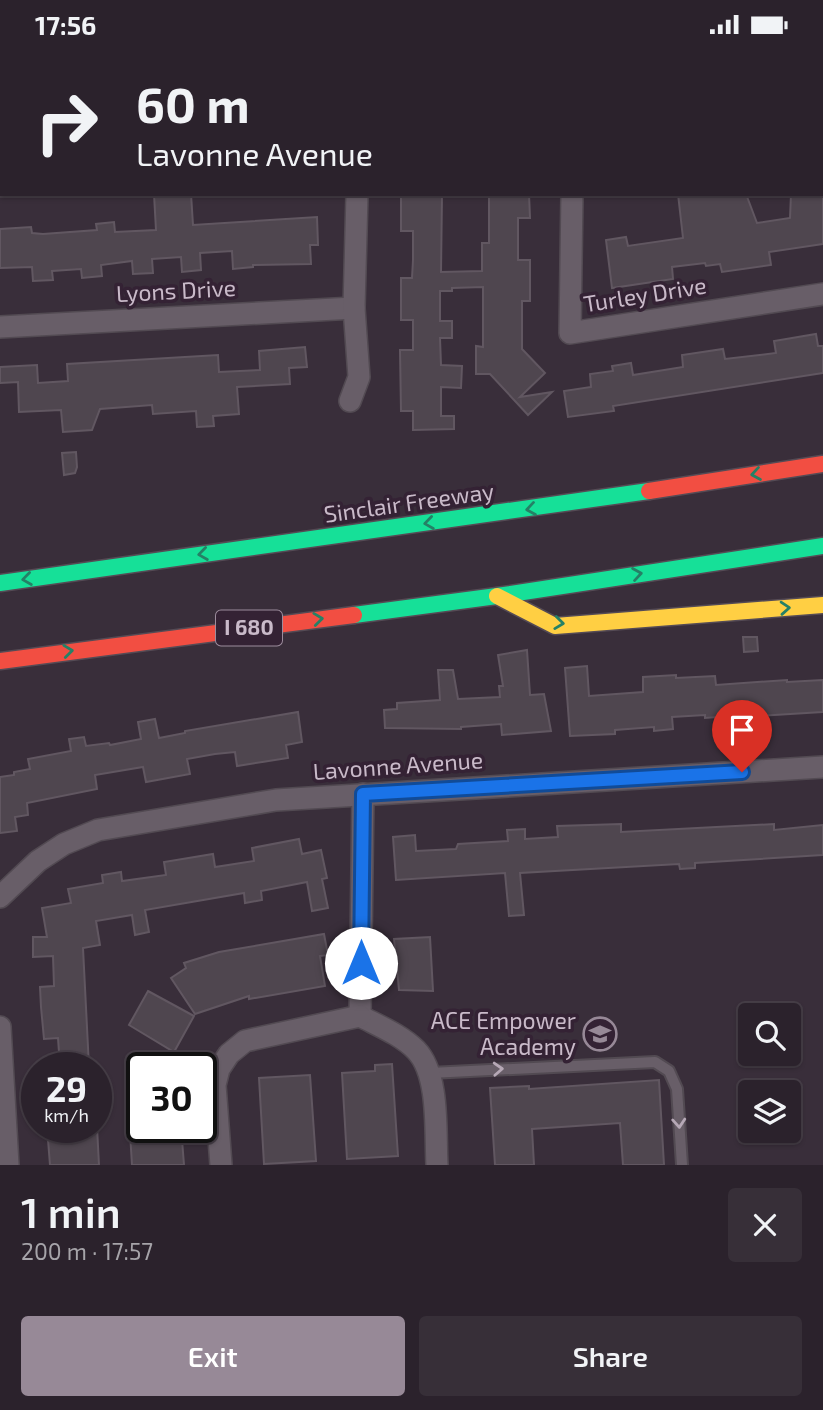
<!DOCTYPE html>
<html lang="en">
<head>
<meta charset="utf-8">
<style>
  :root { --surface:#2b222c; --page:#372f38; --text:#f1f3f6; --muted:#a6a4a9; --line:#473f48; --accent:#978997 }
  body { margin:0; font-family:"Exo 2",sans-serif; background:var(--page); color:var(--text); height:100vh; display:flex; flex-direction:column; font-size:26px; white-space:nowrap }
  * { box-sizing:border-box; margin:0 }
  p { font-size:23px; color:var(--muted) }
  .icon { flex:none; width:38px; height:38px; fill:none; stroke:currentColor; stroke-width:2; stroke-linecap:round; stroke-linejoin:round }
  .map { position:relative; height:1116px; overflow:hidden }
  .side { display:flex; flex-direction:column; background:var(--surface); flex:1 }
  .side>* { flex:none }
  .guide { position:absolute; left:0px; top:0px; width:824px; height:147px; box-shadow:0 2px 5px #0004,0 0 0 2px var(--line); background:#2b222c; color:var(--text); overflow:hidden }
  .controls { position:absolute; left:738px; top:954px; display:grid; gap:14px }
  .controls a { display:grid; place-items:center; width:63px; height:63px; border-radius:7px; background:var(--surface); box-shadow:0 2px 5px #0004,0 0 0 2px var(--line); font-size:35px }
  .speed { position:absolute; left:21px; top:1003px; display:flex; gap:14px; font-size:35px; font-weight:700; text-align:center }
  .speed>* { display:grid; place-content:center; width:91px; height:91px; border-radius:50%; background:var(--surface); box-shadow:0 2px 5px #0004,0 0 0 2px var(--line); line-height:1 }
  .speed small { font-size:18px; font-weight:400 }
  .speed .limit { border:4px solid #111; border-radius:10px; background:#fff; color:#111 }
  .pin { position:absolute; display:grid; place-items:center; width:60px; height:60px; color:#fff; margin:-72px -30px; border-radius:50% 50% 50% 0; rotate:-45deg; box-shadow:0 0 7px #0007 }
  .pin .icon { rotate:45deg }
  .me { position:absolute; width:77px; margin:-38px; rotate:0deg; stroke-linejoin:round; filter:drop-shadow(0 0 5px #0008) }
  .turn { display:flex; align-items:center; gap:24px; height:147px; padding:0 21px; font-size:32px }
  .turn .icon { width:91px; height:91px; stroke-width:2.5 }
  .turn b { display:block; font-size:49px; line-height:60px }
  .round { display:grid; place-items:center; flex:none; width:74px; height:74px; border-radius:7px; background:var(--page) }
  .head { display:flex; align-items:center; justify-content:space-between; height:119px; padding:0 21px }
  h1 { font-size:42px; font-weight:600; line-height:52px }
  .button { display:flex; gap:14px; margin-top:auto; padding:14px 21px }
  .button a { flex:1; height:80px; border-radius:7px; background:var(--accent); color:#fff; font-size:28px; font-weight:600; line-height:80px; text-align:center }
  .button a+a { background:var(--page); color:var(--text) }
  .status { display:flex; justify-content:space-between; align-items:center; height:49px; padding:0 35px; background:var(--surface); direction:ltr }
  .status svg { height:19px; fill:currentColor }
  .map>svg:first-child { display:block }
</style>
</head>
<body>
<div class="status"><b>17:56</b><svg viewBox="0 0 49 12"><path d="M0 12V9h3v3zM5 12V6h3v6zM10 12V3h3v9zM15 12V0h3v12zM26 1h20v11H26zM47 4h2v5h-2z"/></svg></div>
<div class="map">
<svg width="823" height="1116" viewBox="0 0 823 1116">
  <rect width="100%" height="100%" fill="#392e3a"/>
  <g fill="#4f464f" stroke="#615761" stroke-width="2">
    <polygon points="154,145 191,145 193,176 317,168 318,196 310,196 311,215 253,216 253,218 233,220 232,202 200,204 201,221 182,223 181,208 152,210 153,224 133,225 132,212 101,216 102,227 82,229 81,220 52,222 53,231 33,232 32,218 0,219 0,180 31,178 32,184 43,185 97,181 96,175 114,173 115,183 156,181"/>
    <polygon points="401,145 442,145 441,223 482,222 482,194 489,194 489,145 529,145 530,169 518,169 518,211 530,211 530,252 522,252 522,300 545,324 520,348 552,343 528,366 490,325 476,325 476,297 483,298 483,238 452,239 452,242 440,242 440,272 452,272 452,289 440,289 441,316 462,317 461,339 441,338 441,367 454,367 454,380 413,381 413,362 401,362 400,301 413,301 413,271 401,271 401,229 412,229 413,211 413,182 401,182"/>
    <polygon points="678,145 746,145 757,174 790,169 791,145 823,145 823,195 769,203 771,216 722,223 720,215 706,217 705,214 672,218 673,230 612,239 606,191 626,188 628,197 683,189"/>
    <polygon points="816,285 818,297 823,297 823,324 613,357 614,362 568,368 564,342 591,338 590,325 613,322 612,317 631,314 633,326 683,318 682,306 723,300 725,310 776,304 774,292"/>
    <polygon points="305,298 307,318 289,319 290,335 237,338 239,365 213,367 214,377 197,378 196,362 153,365 152,356 100,360 92,381 63,383 61,361 19,363 18,333 0,334 0,318 37,316 38,334 68,332 67,315 218,306 219,323 260,321 259,302"/>
    <polygon points="76,403 77,418 75,424 64,426 62,404"/>
    <polygon points="743,588 757,588 758,602 744,603"/>
    <polygon points="527,601 530,646 544,645 551,682 502,686 501,675 461,678 461,680 385,679 384,661 397,660 397,654 440,651 438,621 453,621 458,650 500,648 499,637 503,637 498,606"/>
    <polygon points="587,617 589,647 643,643 643,628 676,626 676,629 715,627 716,636 787,631 787,633 823,631 823,663 757,667 757,665 705,669 705,666 672,668 673,680 654,682 654,678 615,681 615,685 570,687 565,619"/>
    <polygon points="298,663 302,693 286,696 288,709 237,717 235,703 215,705 187,710 190,725 146,733 143,718 95,726 97,740 27,754 28,766 15,768 17,782 0,784 0,728 14,726 14,723 30,720 28,710 71,702 69,690 84,688 86,697 109,694 110,696 141,690 138,673 155,670 159,689 185,684 185,682"/>
    <polygon points="621,775 621,783 774,775 774,781 823,776 823,806 695,814 695,819 680,820 679,815 520,824 524,866 509,867 505,824 396,831 393,788 415,786 416,802 456,800 458,795 508,792 507,781 525,780 525,790 558,788 557,777"/>
    <polygon points="299,790 302,805 321,801 327,829 322,830 328,859 312,862 307,833 261,842 262,851 245,854 244,844 145,861 149,883 135,886 132,866 96,872 100,896 83,899 89,1018 60,1018 58,989 44,990 41,958 40,938 54,937 53,907 33,908 33,888 47,888 42,859 71,854 68,840 103,834 102,826 121,823 122,832 166,826 164,813 213,805 215,818 254,812 252,799"/>
    <polygon points="324,885 328,906 320,907 325,937 249,950 249,947 195,965 171,929 186,919 184,914 219,903"/>
    <polygon points="430,888 433,942 399,941 394,890"/>
    <polygon points="148,942 194,967 174,1003 129,976"/>
    <polygon points="392,1015 398,1107 347,1110 342,1024 375,1022 375,1016"/>
    <polygon points="142,1017 142,1078 181,1078 184,1116 132,1116 126,1018"/>
    <polygon points="310,1026 316,1112 264,1115 259,1029"/>
    <polygon points="659,1031 664,1116 623,1116 620,1074 532,1080 534,1116 495,1116 490,1039 529,1037 529,1040"/>
    <polygon points="47,1078 97,1078 99,1116 50,1116"/>
  </g>
  <g fill="none" stroke-linecap="round" stroke-linejoin="round">
    <defs>
      <polyline id="lane" points="430,1024 655,1013 669,1022 677,1040 682,1116"/>
      <g id="street">
        <polyline points="359,0 359,2"/>
        <polyline points="571,0 571,2"/>
        <polyline points="0,62 2,62"/>
        <polyline points="572,145 570,284 823,245"/>
        <polyline points="0,278 354,259"/>
        <polyline points="350,352 359,328 354,259 357,145"/>
        <polyline points="0,848 38,812 64,795 98,781 276,751 823,718"/>
        <polyline points="360,967 363,745"/>
        <path d="M360,967c19,10 41,19 56,34 24,25 19,82 21,115"/>
        <polyline points="0,978 8,1116"/>
        <polyline points="221,1116 215,1036 219,1020 229,1005 245,992 360,967"/>
      </g>
      <g id="fast">
        <polyline points="0,534 649,442"/>
        <polyline points="354,566 497,547 823,497"/>
      </g>
      <polyline id="slow" points="497,547 555,577 823,556"/>
      <g id="jam">
        <polyline points="649,442 823,415"/>
        <polyline points="0,612 354,566"/>
      </g>
    </defs>
    <use href="#lane" stroke="#524a52" stroke-width="14"/>
    <use href="#street" stroke="#524a52" stroke-width="24"/>
    <use href="#fast" stroke="#554b55" stroke-width="19"/>
    <use href="#slow" stroke="#554b55" stroke-width="19"/>
    <use href="#jam" stroke="#554b55" stroke-width="19"/>
    <use href="#lane" stroke="#685e68" stroke-width="10"/>
    <use href="#street" stroke="#685e68" stroke-width="21"/>
    <use href="#fast" stroke="#16e098" stroke-width="16"/>
    <use href="#slow" stroke="#ffcf43" stroke-width="16"/>
    <use href="#jam" stroke="#f24e42" stroke-width="16"/>
  </g>
  <defs><path id="oneway-chevron" d="M-2-3.5L2.5 0L-2 3.5" fill="none" stroke-width="1.6" stroke-linecap="round" stroke-linejoin="round" transform="scale(1.75)"/></defs>
  <g stroke="#258166">
    <use href="#oneway-chevron" transform="translate(756 425) rotate(171)"/>
    <use href="#oneway-chevron" transform="translate(531 460) rotate(171)"/>
    <use href="#oneway-chevron" transform="translate(429 474) rotate(172)"/>
    <use href="#oneway-chevron" transform="translate(203 505) rotate(172)"/>
    <use href="#oneway-chevron" transform="translate(637 525) rotate(-9)"/>
    <use href="#oneway-chevron" transform="translate(27 530) rotate(172)"/>
    <use href="#oneway-chevron" transform="translate(785 559) rotate(-4)"/>
    <use href="#oneway-chevron" transform="translate(318 570) rotate(-7)"/>
    <use href="#oneway-chevron" transform="translate(559 574) rotate(7)"/>
    <use href="#oneway-chevron" transform="translate(68 602) rotate(-7)"/>
  </g>
  <g stroke="#b6a8b6">
    <use href="#oneway-chevron" transform="translate(498 1020) rotate(-3)"/>
    <use href="#oneway-chevron" transform="translate(679 1074) rotate(86)"/>
  </g>
  <g fill="none" stroke-linecap="round" stroke-linejoin="round">
    <defs>
      <polyline id="route" points="361,914 363,745 742,723"/>
    </defs>
    <use href="#route" stroke="#114b97" stroke-width="18"/>
    <use href="#route" stroke="#1a73e8" stroke-width="12"/>
  </g>
  <defs>
    <symbol id="school-ring" viewBox="-11 -11 22 22"><circle r="9.5" fill="#342234" stroke="#978997" stroke-width="1.5"/><path d="M0-5L7-2L0 1L-7-2ZM-4 1L0 2.5L4 1V4Q0 6-4 4Z" fill="#978997"/></symbol>
  </defs>
  <g fill-rule="evenodd">
    <use href="#school-ring" x="581" y="966" width="38" height="38"/>
  </g>
  <g text-anchor="middle" stroke-width="7" stroke-linejoin="round" paint-order="stroke">
    <rect fill="#342234" stroke="#9c8c9c" stroke-width="2" x="216" y="561.5" width="66" height="35" rx="5"/>
    <g font-size="21" font-weight="bold" fill="#c9bac9">
      <text x="249" y="586">I 680</text>
    </g>
    <g font-size="23" fill="#c9bac9" stroke="#342234">
      <text transform="translate(176 242) rotate(-3)" y="8">Lyons Drive</text>
      <text transform="translate(645 246) rotate(-9)" y="8">Turley Drive</text>
      <text transform="translate(409 454) rotate(-8)" y="8">Sinclair Freeway</text>
      <text transform="translate(398 717) rotate(-4)" y="8">Lavonne Avenue</text>
    </g>
    <g font-size="23" fill="#c9bac9" stroke="#342234" text-anchor="end">
      <text x="576" y="980">ACE Empower<tspan x="576" dy="26">Academy</tspan></text>
    </g>
  </g>
</svg>
<div class="controls">
<a><svg class="icon" aria-label="search" viewBox="0 0 24 24"><circle cx="10" cy="10" r="6"/><path d="M15 15l6 6"/></svg></a>
<a><svg class="icon" aria-label="layers" viewBox="0 0 24 24"><path d="M12 4l9 5-9 5-9-5zM3 14l9 5 9-5"/></svg></a>
</div>
<div class="speed"><div>29<small>km/h</small></div><div class="limit">30</div></div>
<div class="pin" style="left:742px;top:723px;background:#d93025"><svg class="icon" aria-label="arrive" viewBox="0 0 24 24"><path d="M6 21V4h12l-3 4 3 4H6"/></svg></div>
<svg class="me" style="left:361px;top:914px" viewBox="-20 -20 40 40"><circle r="19" fill="#fff"/><path d="M0-13L10 11 0 6-10 11z" fill="#1a73e8"/></svg>
<div class="guide">
<div class="turn"><svg class="icon" aria-label="right" viewBox="0 0 24 24"><path d="M7 20v-9h11M14 6l5 5-5 5"/></svg><div><b>60 m</b>Lavonne Avenue</div></div>
</div>
</div>
<section class="side">
<div class="head"><div><h1>1 min</h1><p>200 m · 17:57</p></div><a class="round"><svg class="icon" aria-label="close" viewBox="0 0 24 24"><path d="M6 6l12 12M18 6L6 18"/></svg></a></div>
<div class="button"><a>Exit</a><a>Share</a></div>
</section>
</body>
</html>
